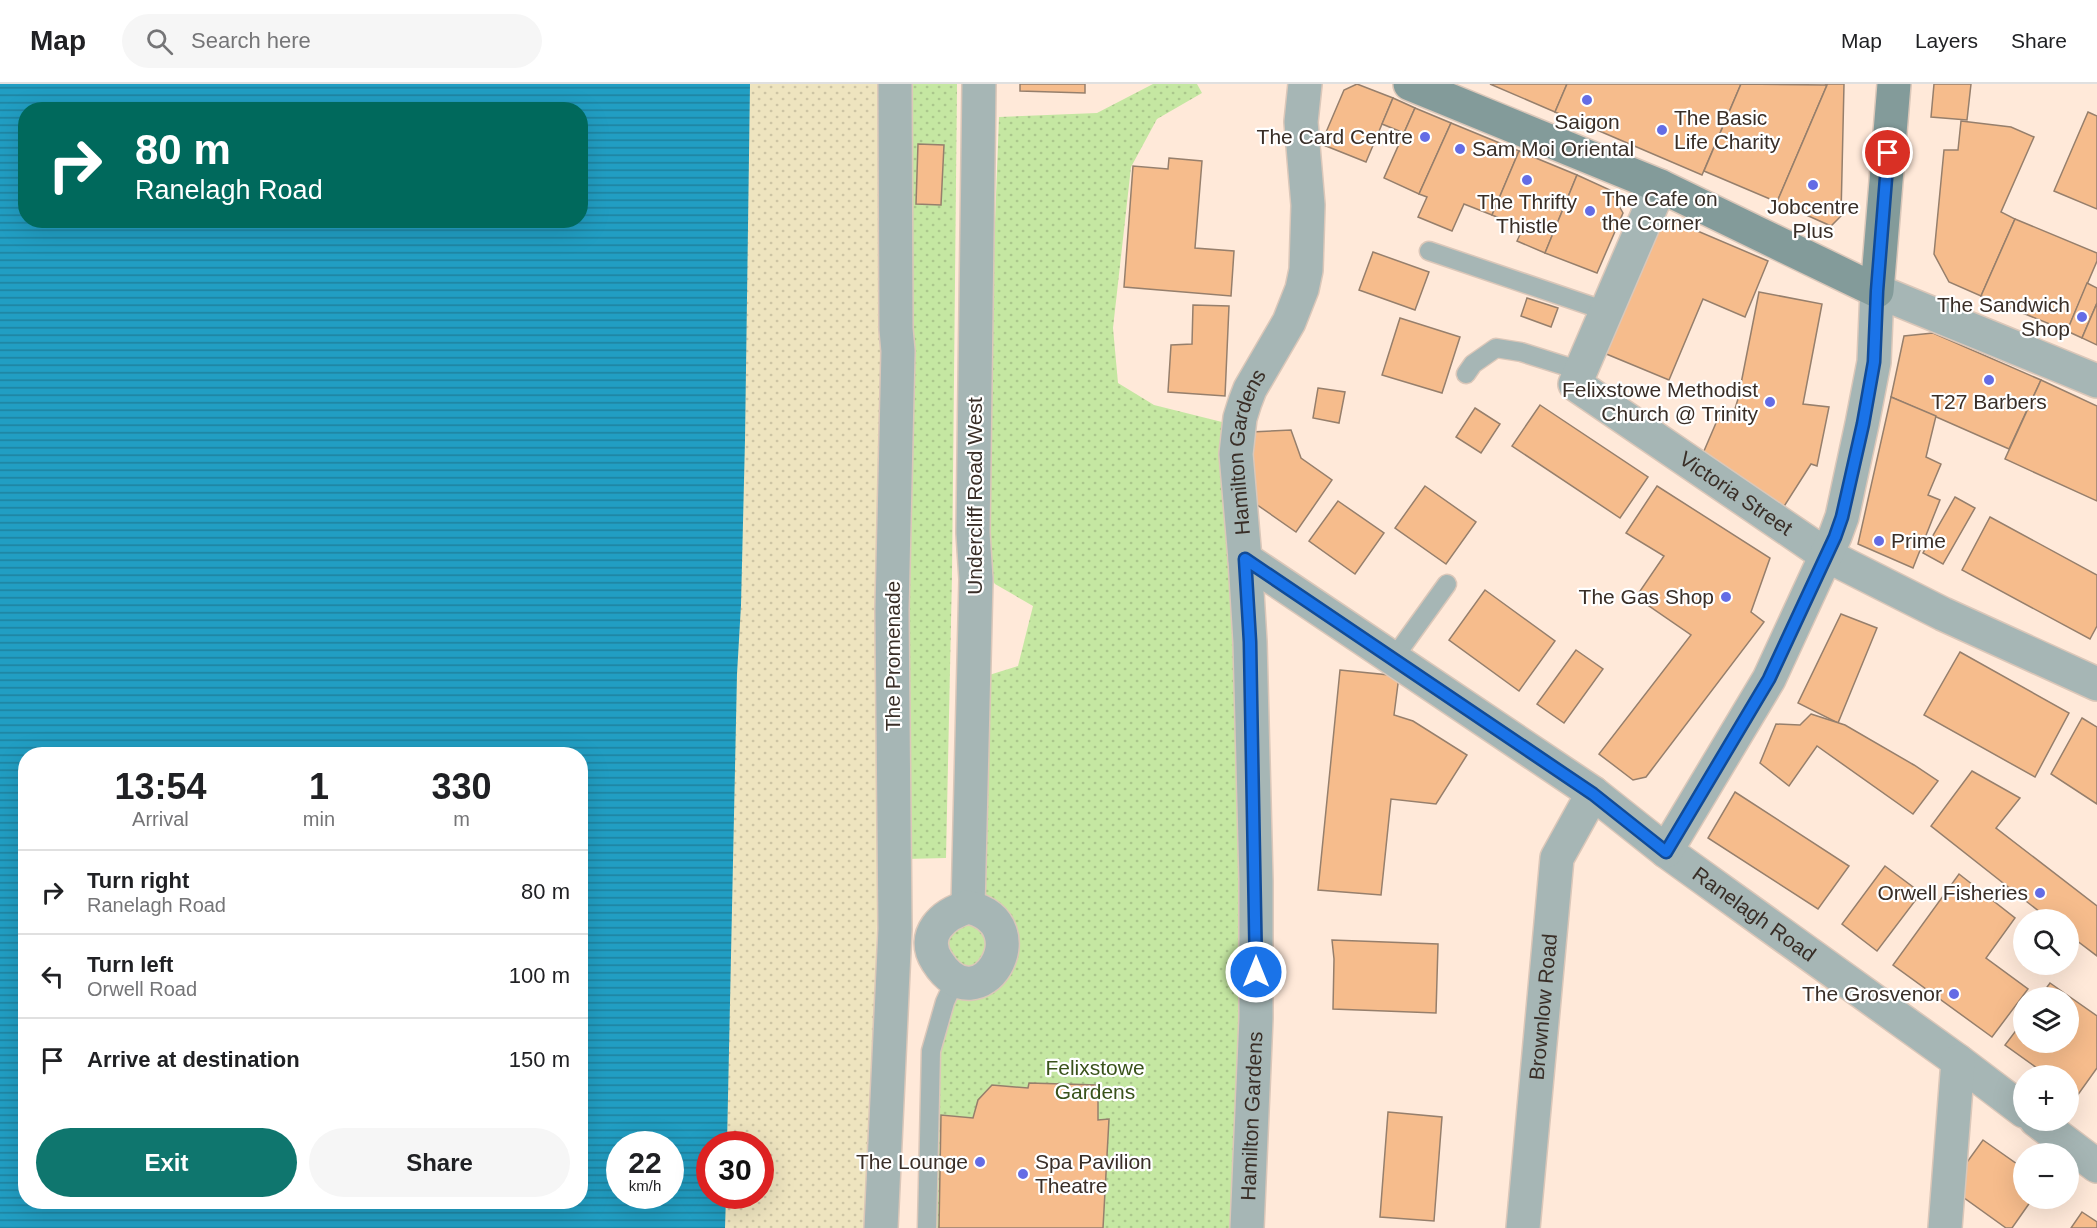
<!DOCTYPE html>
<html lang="en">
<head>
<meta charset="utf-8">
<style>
  :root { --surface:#fff; --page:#f6f6f6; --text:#202124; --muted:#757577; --line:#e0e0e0; --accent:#0f766e }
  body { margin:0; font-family:Arial,sans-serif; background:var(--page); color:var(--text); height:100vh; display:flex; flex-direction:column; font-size:22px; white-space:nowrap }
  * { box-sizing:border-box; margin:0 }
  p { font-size:20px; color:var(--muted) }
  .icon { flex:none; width:33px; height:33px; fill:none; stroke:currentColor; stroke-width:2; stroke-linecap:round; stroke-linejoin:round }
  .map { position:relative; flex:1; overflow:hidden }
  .side { position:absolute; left:18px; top:663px; width:570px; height:462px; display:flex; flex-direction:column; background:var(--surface); border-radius:24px; box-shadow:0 6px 24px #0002 }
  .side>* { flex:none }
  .hud { position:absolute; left:18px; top:18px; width:570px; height:126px; border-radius:24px; box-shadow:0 6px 24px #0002; background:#00695c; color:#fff; overflow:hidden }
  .fabs { position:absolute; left:2013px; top:825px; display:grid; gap:12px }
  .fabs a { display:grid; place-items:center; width:66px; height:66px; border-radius:50%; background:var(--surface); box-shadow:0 6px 24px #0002; font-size:30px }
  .speed { position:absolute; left:606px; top:1047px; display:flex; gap:12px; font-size:30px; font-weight:700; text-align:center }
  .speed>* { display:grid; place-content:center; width:78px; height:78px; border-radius:50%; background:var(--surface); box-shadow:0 6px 24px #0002; line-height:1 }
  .speed small { font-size:15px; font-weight:400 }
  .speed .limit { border:9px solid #d22; background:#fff; color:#111 }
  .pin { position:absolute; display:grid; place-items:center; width:51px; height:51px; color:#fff; margin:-26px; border:3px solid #fff; border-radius:50%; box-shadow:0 2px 6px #0007 }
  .me { position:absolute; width:66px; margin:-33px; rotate:0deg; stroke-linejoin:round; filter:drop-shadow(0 0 4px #0008) }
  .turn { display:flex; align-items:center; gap:21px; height:126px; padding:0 18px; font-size:27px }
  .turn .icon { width:78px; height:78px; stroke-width:2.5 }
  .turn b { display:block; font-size:42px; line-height:51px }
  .eta { display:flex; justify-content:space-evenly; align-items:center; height:102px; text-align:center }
  .eta b { font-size:36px; font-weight:700; line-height:42px }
  .button { display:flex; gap:12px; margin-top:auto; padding:12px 18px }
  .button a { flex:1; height:69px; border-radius:36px; background:var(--accent); color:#fff; font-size:24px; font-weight:700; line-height:69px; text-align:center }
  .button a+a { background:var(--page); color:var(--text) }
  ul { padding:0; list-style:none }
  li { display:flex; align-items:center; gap:18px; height:84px; padding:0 18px; border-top:2px solid var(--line) }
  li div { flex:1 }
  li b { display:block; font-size:22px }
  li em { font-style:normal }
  header { display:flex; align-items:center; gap:36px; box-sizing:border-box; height:84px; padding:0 30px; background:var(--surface); border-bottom:2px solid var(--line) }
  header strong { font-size:28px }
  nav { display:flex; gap:33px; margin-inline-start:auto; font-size:21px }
  .search { width:420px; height:54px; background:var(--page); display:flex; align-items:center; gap:15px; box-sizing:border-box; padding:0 21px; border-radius:33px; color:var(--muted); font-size:22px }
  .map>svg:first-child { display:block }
</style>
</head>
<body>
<header>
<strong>Map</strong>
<div class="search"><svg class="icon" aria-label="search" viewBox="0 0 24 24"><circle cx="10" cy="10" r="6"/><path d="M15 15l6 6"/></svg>Search here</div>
<nav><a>Map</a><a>Layers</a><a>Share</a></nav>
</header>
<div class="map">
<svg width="2097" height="1144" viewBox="0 0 2097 1144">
  <defs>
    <pattern id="green-dots" width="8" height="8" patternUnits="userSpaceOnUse" patternTransform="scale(1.5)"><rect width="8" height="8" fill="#c5e7a2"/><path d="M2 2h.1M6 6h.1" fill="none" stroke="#aac68c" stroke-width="1.8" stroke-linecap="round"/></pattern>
    <pattern id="sand-dots" width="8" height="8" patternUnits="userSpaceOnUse" patternTransform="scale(1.5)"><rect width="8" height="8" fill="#eee4bf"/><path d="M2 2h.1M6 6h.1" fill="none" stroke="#cdc4a4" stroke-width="1.8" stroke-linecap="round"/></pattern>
    <pattern id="water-rules" width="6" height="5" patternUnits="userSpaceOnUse" patternTransform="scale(1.5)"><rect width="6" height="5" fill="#219ec3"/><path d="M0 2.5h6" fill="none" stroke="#1e819e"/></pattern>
  </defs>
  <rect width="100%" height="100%" fill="#ffe9d9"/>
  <g fill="url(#green-dots)">
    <polygon points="903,0 957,0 952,491 946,774 906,775"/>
    <polygon points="1153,0 1197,0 1202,9 1157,35 1131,83 1113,244 1118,299 1154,321 1226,339 1245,833 1235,1144 932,1144 935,969 956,901 995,889 981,823 986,592 1018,582 1033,522 995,500 982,481 999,33 1097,29"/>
    <polygon points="949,835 996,849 976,894 936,854"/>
  </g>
  <path fill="url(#sand-dots)" fill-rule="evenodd" d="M619,0h267c-4,381 -2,763 -19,1144h-274zM620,1060h50v52h-50zM710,1060h50v52h-50z"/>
  <path fill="url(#water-rules)" fill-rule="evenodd" d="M0,0h750l-5,356 -4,165 -4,69 -10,470h-17v52h16l-1,32h-725zM26,26h554v110h-554zM26,670h554v448h-554zM620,1060h50v52h-50z"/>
  <g fill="#f6bc8c" stroke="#967f6c" stroke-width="1.5">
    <polygon points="1020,0 1085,0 1085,9 1020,7"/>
    <polygon points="1357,0 1393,14 1366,78 1321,60 1344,6"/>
    <polygon points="1490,0 1567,0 1555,28"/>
    <polygon points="1567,0 1741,0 1702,91 1555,28"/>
    <polygon points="1741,0 1827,1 1777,118 1704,87"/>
    <polygon points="1825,0 1844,0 1841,132 1831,142 1777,118 1827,1"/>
    <polygon points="1934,0 1971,0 1967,36 1931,33"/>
    <polygon points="1393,14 1415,24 1404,49 1382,40"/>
    <polygon points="1415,24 1451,39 1419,110 1384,94"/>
    <polygon points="2088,28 2097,32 2097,125 2054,107"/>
    <polygon points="1961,37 2011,43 2034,53 2001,128 2015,135 1981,212 1949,198 1934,170 1944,66 1958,66"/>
    <polygon points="1451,39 1519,67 1492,131 1464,120 1452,147 1418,133 1427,113 1419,110"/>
    <polygon points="918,60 944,61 941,121 916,120"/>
    <polygon points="1519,67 1577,91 1545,169 1517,157 1523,144 1492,131"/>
    <polygon points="1169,74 1202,77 1195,164 1234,167 1231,212 1124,203 1133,82 1168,85"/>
    <polygon points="1577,91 1610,106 1623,129 1597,189 1545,169"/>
    <polygon points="2015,135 2097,169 2097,177 2067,247 1981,212"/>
    <polygon points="1674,137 1768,177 1745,233 1703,215 1669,296 1604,269 1657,143"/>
    <polygon points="1373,168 1429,188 1415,226 1359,206"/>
    <polygon points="2087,199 2097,204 2097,219 2082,254 2067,247"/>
    <polygon points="1759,208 1822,220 1803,320 1829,323 1817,382 1811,380 1783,424 1701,374 1722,325 1733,331 1738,315"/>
    <polygon points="1527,214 1558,224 1551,243 1521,232"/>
    <polygon points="2097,219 2097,261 2082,254"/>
    <polygon points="1193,221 1229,222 1225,312 1168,308 1171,261 1192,260"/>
    <polygon points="1400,234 1460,253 1442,309 1382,291"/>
    <polygon points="1933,249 2041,296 2009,365 1891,313 1904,252"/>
    <polygon points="2041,296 2097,322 2097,417 2005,375"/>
    <polygon points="1318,304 1345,308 1339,339 1313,334"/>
    <polygon points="1891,313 1936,332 1926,373 1941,380 1928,411 1940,416 1913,484 1858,460"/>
    <polygon points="1540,321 1648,393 1620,434 1512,362"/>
    <polygon points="1475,324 1500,340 1481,369 1456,353"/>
    <polygon points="1291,346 1301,374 1332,396 1296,448 1256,420 1251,348"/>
    <polygon points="1425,402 1476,438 1446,480 1395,444"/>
    <polygon points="1657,402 1770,474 1751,528 1764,538 1646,693 1633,696 1599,670 1691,551 1636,513 1664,472 1626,449"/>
    <polygon points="1955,413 1975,424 1943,480 1923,469"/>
    <polygon points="1338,417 1384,449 1355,490 1309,457"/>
    <polygon points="1990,433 2097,491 2097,542 2090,555 1962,486"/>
    <polygon points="1485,506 1555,557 1519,607 1449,556"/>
    <polygon points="1841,530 1877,544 1838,639 1798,619"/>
    <polygon points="1576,566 1603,585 1564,639 1537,620"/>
    <polygon points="1960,568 2069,629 2035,693 1924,631"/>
    <polygon points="1340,586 1399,592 1394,631 1413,637 1467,671 1436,720 1391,715 1381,811 1318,806"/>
    <polygon points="1811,630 1845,641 1914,681 1938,697 1913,730 1817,662 1789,702 1760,679 1776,640 1800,641"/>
    <polygon points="2082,634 2097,643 2097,720 2051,690"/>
    <polygon points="1972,687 2020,714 1996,744 2097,822 2097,872 2068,850 2068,836 2050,836 1931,742"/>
    <polygon points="1735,708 1849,782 1818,825 1708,754"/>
    <polygon points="1885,782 1921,809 1877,867 1842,840"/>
    <polygon points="1959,790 2015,834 1986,874 2028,905 1992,953 1893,881"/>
    <polygon points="1332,856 1438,860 1436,929 1333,925 1334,875"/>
    <polygon points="2050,899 2097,932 2097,984 2077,1012 2068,1006 2068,992 2048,992 2005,961 2024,936 2024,958 2068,958 2068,914 2039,914"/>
    <polygon points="1029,999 1098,1001 1098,1036 1109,1035 1103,1144 939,1144 941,1031 973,1034 978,1016 992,1001 1028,1004"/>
    <polygon points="1388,1028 1442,1033 1434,1137 1380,1133"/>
    <polygon points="1983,1056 2024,1085 2024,1114 2033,1114 2012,1144 2006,1144 1949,1103"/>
    <polygon points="2082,1128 2097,1138 2097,1144 2071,1144"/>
  </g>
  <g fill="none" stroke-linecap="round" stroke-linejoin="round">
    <defs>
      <g id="lane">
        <polyline points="1429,167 1606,227"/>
        <polyline points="1466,290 1473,280 1496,264 1521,268 1581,287"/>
        <polyline points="1393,575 1447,500"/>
        <polyline points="927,1144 931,967 945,918 955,896"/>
      </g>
      <g id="street">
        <path id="s1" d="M1660,102l-85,198 251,171 117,59 154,70"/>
        <path id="s2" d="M1245,475l348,234 73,58 292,210 66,50"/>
        <polyline points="1666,767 1769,595 1835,452 1842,433 1862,340 1874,278 1877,207 2097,297"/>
        <polyline points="968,823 976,495 973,449 979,0"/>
        <path d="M968,823c74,17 11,121 -31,54 -17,-26 6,-47 31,-54z"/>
        <polyline points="2036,1036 2097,1082"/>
        <polyline points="881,1144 895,845 892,526 898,267 896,245 895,0"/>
        <path id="s3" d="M1247,1144l9,-210v-137l-6,-239 -5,-83 -9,-105 4,-36 5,-16 5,-13 39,-67 13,-33 4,-19 2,-65 -7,-83 4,-38"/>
        <path id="s4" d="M1523,1144l34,-370 36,-65"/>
        <polyline points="1945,1144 1958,977"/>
      </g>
      <polyline id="secondary" points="1410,0 1660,102 1877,207 1894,0"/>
    </defs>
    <use href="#lane" stroke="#dbc7b9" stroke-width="21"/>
    <use href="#street" stroke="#dbc7b9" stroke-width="36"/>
    <use href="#secondary" stroke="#dbc7b9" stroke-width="36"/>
    <use href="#lane" stroke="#a6b6b5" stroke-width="18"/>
    <use href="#street" stroke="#a6b6b5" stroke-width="33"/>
    <use href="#secondary" stroke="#839b9a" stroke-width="33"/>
  </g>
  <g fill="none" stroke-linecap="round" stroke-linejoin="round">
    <defs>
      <polyline id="route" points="1256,888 1250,558 1245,475 1593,710 1666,768 1769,595 1835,453 1842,433 1863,340 1874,278 1877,207 1888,69"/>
    </defs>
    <use href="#route" stroke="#114b97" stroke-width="15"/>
    <use href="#route" stroke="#1a73e8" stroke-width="10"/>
  </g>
  <g fill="#646ce5" stroke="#fff" stroke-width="2">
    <circle cx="1587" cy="16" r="6"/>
    <circle cx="1662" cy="46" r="6"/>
    <circle cx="1425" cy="53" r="6"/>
    <circle cx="1460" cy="65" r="6"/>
    <circle cx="1527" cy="96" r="6"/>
    <circle cx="1813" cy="101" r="6"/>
    <circle cx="1590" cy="127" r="6"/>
    <circle cx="2082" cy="233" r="6"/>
    <circle cx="1989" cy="296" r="6"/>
    <circle cx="1770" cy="318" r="6"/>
    <circle cx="1879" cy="457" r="6"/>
    <circle cx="1726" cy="513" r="6"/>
    <circle cx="2040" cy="809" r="6"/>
    <circle cx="1954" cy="910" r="6"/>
    <circle cx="980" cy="1078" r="6"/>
    <circle cx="1023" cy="1090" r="6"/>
  </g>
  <g text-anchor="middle" stroke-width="4.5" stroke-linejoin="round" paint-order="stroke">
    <g font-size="21" fill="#392e27" stroke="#fff" text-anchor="end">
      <text x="1674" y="41" text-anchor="start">The Basic<tspan x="1674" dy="24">Life Charity</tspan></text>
      <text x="1587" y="45" text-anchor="middle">Saigon</text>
      <text x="1413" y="60">The Card Centre</text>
      <text x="1472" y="72" text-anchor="start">Sam Moi Oriental</text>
      <text x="1602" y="122" text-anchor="start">The Cafe on<tspan x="1602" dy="24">the Corner</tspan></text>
      <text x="1527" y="125" text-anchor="middle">The Thrifty<tspan x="1527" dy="24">Thistle</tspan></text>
      <text x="1813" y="130" text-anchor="middle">Jobcentre<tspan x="1813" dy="24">Plus</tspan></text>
      <text x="2070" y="228">The Sandwich<tspan x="2070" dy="24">Shop</tspan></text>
      <text x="1758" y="313">Felixstowe Methodist<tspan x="1758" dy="24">Church @ Trinity</tspan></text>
      <text x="1989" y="325" text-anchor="middle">T27 Barbers</text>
      <text x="1891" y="464" text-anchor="start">Prime</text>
      <text x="1714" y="520">The Gas Shop</text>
      <text x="2028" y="816">Orwell Fisheries</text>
      <text x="1942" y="917">The Grosvenor</text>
      <text x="968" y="1085">The Lounge</text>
      <text x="1035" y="1085" text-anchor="start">Spa Pavilion<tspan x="1035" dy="24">Theatre</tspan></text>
    </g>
    <g font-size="21" fill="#392e27" stroke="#fff">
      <text dy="7" stroke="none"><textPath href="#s3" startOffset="778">Hamilton Gardens</textPath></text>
      <text dy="7" stroke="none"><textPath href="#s1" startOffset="410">Victoria Street</textPath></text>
      <text transform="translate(975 412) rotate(-90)" y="7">Undercliff Road West</text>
      <text transform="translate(893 572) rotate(-90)" y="7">The Promenade</text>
      <text dy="7" stroke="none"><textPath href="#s2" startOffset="621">Ranelagh Road</textPath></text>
      <text dy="7" stroke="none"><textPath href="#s4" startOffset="222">Brownlow Road</textPath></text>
      <text dy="7" stroke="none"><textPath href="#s3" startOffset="112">Hamilton Gardens</textPath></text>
    </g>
    <g font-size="21" fill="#39521a" stroke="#fff">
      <text x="1095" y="991">Felixstowe<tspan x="1095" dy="24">Gardens</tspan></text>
    </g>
  </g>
</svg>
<div class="fabs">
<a><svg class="icon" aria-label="search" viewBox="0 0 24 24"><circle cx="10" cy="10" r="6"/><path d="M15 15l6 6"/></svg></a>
<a><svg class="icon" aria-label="layers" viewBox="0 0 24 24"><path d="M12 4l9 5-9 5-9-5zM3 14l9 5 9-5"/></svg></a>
<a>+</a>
<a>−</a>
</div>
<div class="speed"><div>22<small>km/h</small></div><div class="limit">30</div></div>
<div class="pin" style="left:1888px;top:69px;background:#d93025"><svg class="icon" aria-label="arrive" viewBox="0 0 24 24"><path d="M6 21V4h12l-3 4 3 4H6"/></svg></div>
<svg class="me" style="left:1256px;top:888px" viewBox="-20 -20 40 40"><circle r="17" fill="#1a73e8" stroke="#fff" stroke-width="3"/><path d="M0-11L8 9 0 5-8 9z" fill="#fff"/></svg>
<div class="hud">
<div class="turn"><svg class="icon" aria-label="right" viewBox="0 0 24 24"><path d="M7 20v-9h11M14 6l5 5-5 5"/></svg><div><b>80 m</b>Ranelagh Road</div></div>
</div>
<section class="side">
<div class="eta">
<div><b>13:54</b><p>Arrival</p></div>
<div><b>1</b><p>min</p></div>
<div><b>330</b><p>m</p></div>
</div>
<ul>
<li><svg class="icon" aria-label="right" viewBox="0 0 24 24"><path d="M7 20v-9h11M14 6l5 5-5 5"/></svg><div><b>Turn right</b><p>Ranelagh Road</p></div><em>80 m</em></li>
<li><svg class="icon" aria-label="left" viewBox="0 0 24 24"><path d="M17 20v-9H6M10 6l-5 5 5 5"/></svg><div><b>Turn left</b><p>Orwell Road</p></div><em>100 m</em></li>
<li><svg class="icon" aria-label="arrive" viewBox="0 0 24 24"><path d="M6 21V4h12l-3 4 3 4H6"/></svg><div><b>Arrive at destination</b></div><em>150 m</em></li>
</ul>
<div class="button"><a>Exit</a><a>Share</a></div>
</section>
</div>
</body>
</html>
